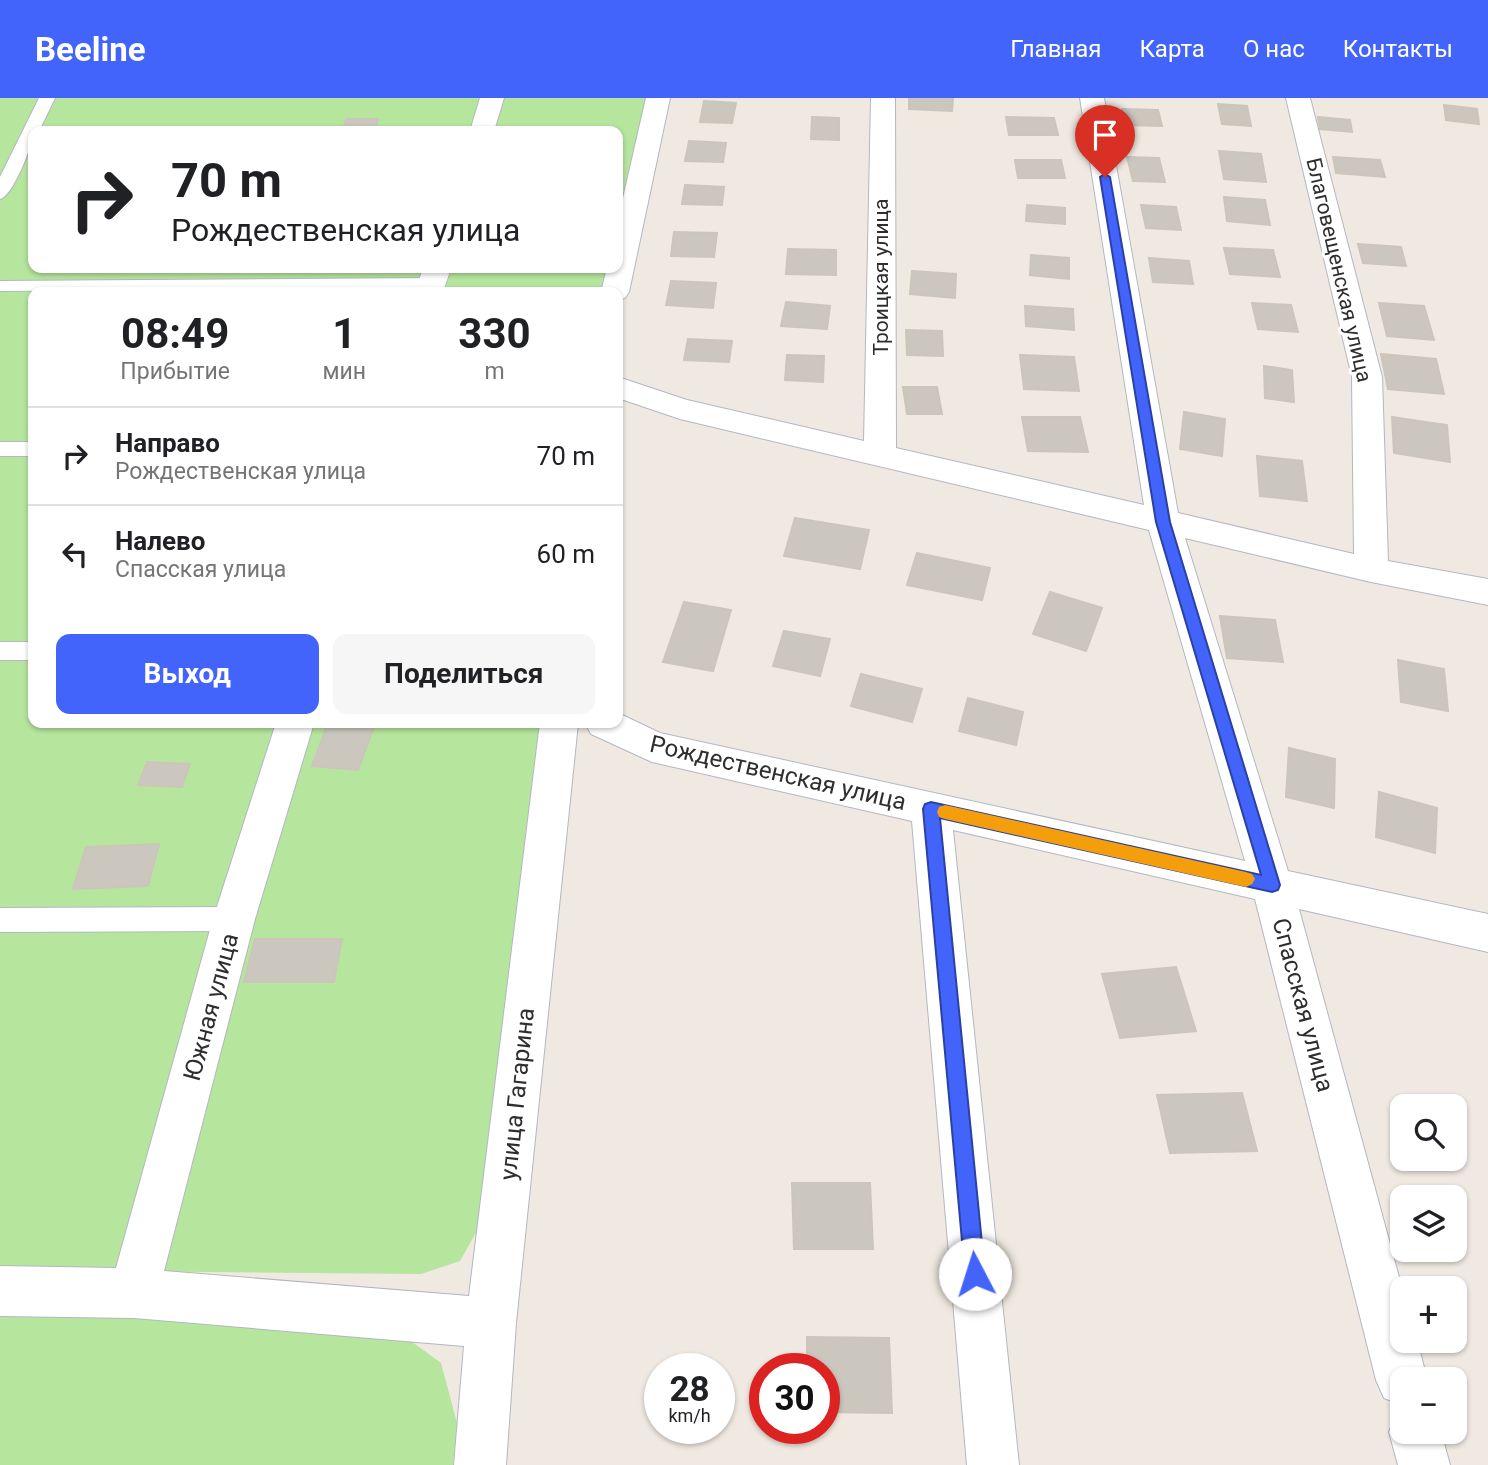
<!DOCTYPE html>
<html lang="ru">
<head>
<meta charset="utf-8">
<style>
  :root { --surface:#fff; --page:#f6f6f6; --text:#202124; --muted:#757577; --line:#e0e0e0; --accent:#4264fb }
  body { margin:0; font-family:Roboto,sans-serif; background:var(--page); color:var(--text); height:100vh; display:flex; flex-direction:column; font-size:26px; white-space:nowrap }
  * { box-sizing:border-box; margin:0 }
  p { font-size:23px; color:var(--muted) }
  .icon { flex:none; width:38px; height:38px; fill:none; stroke:currentColor; stroke-width:2; stroke-linecap:round; stroke-linejoin:round }
  .map { position:relative; flex:1; overflow:hidden }
  .panel { position:absolute; left:28px; top:189px; width:595px; height:441px; display:flex; flex-direction:column; background:var(--surface); border-radius:14px; box-shadow:0 2px 5px #0004 }
  .panel>* { flex:none }
  .top-card { position:absolute; left:28px; top:28px; width:595px; height:147px; border-radius:14px; box-shadow:0 2px 5px #0004; background:#fff; color:var(--text); overflow:hidden }
  .tools { position:absolute; left:1390px; top:996px; display:grid; gap:14px }
  .tools a { display:grid; place-items:center; width:77px; height:77px; border-radius:14px; background:var(--surface); box-shadow:0 2px 5px #0004; font-size:35px }
  .speed { position:absolute; left:644px; top:1255px; display:flex; gap:14px; font-size:35px; font-weight:700; text-align:center }
  .speed>* { display:grid; place-content:center; width:91px; height:91px; border-radius:50%; background:var(--surface); box-shadow:0 2px 5px #0004; line-height:1 }
  .speed small { font-size:18px; font-weight:400 }
  .speed .limit { border:10px solid #d22; background:#fff; color:#111 }
  .pin { position:absolute; display:grid; place-items:center; width:60px; height:60px; color:#fff; margin:-72px -30px; border-radius:50% 50% 50% 0; rotate:-45deg; box-shadow:0 0 7px #0007 }
  .pin .icon { rotate:45deg }
  .me { position:absolute; width:77px; margin:-38px; rotate:355deg; stroke-linejoin:round; filter:drop-shadow(0 0 5px #0008) }
  .turn { display:flex; align-items:center; gap:24px; height:147px; padding:0 28px; font-size:32px }
  .turn .icon { width:91px; height:91px; stroke-width:2.5 }
  .turn b { display:block; font-size:49px; line-height:60px }
  .eta { display:flex; justify-content:space-evenly; align-items:center; height:119px; text-align:center }
  .eta b { font-size:42px; font-weight:700; line-height:49px }
  .cta { display:flex; gap:14px; margin-top:auto; padding:14px 28px }
  .cta a { flex:1; height:80px; border-radius:14px; background:var(--accent); color:#fff; font-size:28px; font-weight:700; line-height:80px; text-align:center }
  .cta a+a { background:var(--page); color:var(--text) }
  ul { padding:0; list-style:none }
  li { display:flex; align-items:center; gap:21px; height:98px; padding:0 28px; border-top:2px solid var(--line) }
  li div { flex:1 }
  li b { display:block; font-size:26px }
  li em { font-style:normal }
  header { display:flex; align-items:center; gap:42px; box-sizing:border-box; height:98px; padding:0 35px; background:var(--accent); color:#fff }
  header strong { font-size:33px }
  nav { display:flex; gap:38px; margin-inline-start:auto; font-size:24px }
  .map>svg:first-child { display:block }
</style>
</head>
<body>
<header>
<strong>Beeline</strong>
<nav><a>Главная</a><a>Карта</a><a>О нас</a><a>Контакты</a></nav>
</header>
<div class="map">
<svg width="1488" height="1367" viewBox="0 0 1488 1367">
  <rect width="100%" height="100%" fill="#efe9e1"/>
  <g fill="#b6e59e">
    <polygon points="0,0 650,0 618,144 618,33 33,33 33,170 611,170 605,194 33,194 33,625 544,625 490,1110 460,1163 421,1176 0,1172"/>
    <polygon points="270,1216 393,1230 441,1265 457,1325 453,1367 0,1367 0,1217"/>
  </g>
  <g fill="#cbc7bf" stroke="#cbc5ba" stroke-width="2">
    <polygon points="909,0 953,0 952,13 909,11"/>
    <polygon points="704,3 736,5 732,25 700,24"/>
    <polygon points="1218,6 1247,8 1251,28 1222,26"/>
    <polygon points="1444,7 1477,11 1479,26 1446,22"/>
    <polygon points="1122,11 1158,12 1162,28 1125,27"/>
    <polygon points="812,19 839,20 839,42 811,41"/>
    <polygon points="1006,19 1054,20 1058,37 1009,37"/>
    <polygon points="1318,19 1350,22 1352,34 1320,31"/>
    <polygon points="346,21 378,21 375,33 343,33"/>
    <polygon points="689,43 726,45 723,64 685,63"/>
    <polygon points="1219,53 1261,56 1266,84 1224,81"/>
    <polygon points="1127,59 1159,60 1165,84 1133,83"/>
    <polygon points="1333,59 1380,62 1385,79 1336,75"/>
    <polygon points="1015,62 1061,62 1065,80 1018,80"/>
    <polygon points="685,87 724,89 722,107 682,106"/>
    <polygon points="1224,99 1265,102 1270,127 1227,123"/>
    <polygon points="1027,107 1065,110 1065,126 1026,123"/>
    <polygon points="1141,107 1176,109 1181,132 1146,130"/>
    <polygon points="674,134 717,135 714,159 671,158"/>
    <polygon points="1358,146 1401,149 1406,168 1363,165"/>
    <polygon points="1224,150 1273,152 1280,179 1230,176"/>
    <polygon points="788,151 836,152 836,177 786,176"/>
    <polygon points="1031,157 1069,160 1069,181 1030,177"/>
    <polygon points="1149,160 1189,163 1193,186 1153,184"/>
    <polygon points="912,173 956,176 955,200 910,196"/>
    <polygon points="671,183 716,185 713,210 666,207"/>
    <polygon points="786,204 830,208 827,231 781,228"/>
    <polygon points="1252,205 1291,207 1298,234 1258,231"/>
    <polygon points="1379,205 1424,208 1434,242 1387,238"/>
    <polygon points="1025,208 1073,211 1074,232 1026,228"/>
    <polygon points="906,232 942,233 943,258 907,257"/>
    <polygon points="688,241 732,243 729,264 684,262"/>
    <polygon points="1381,256 1436,261 1444,296 1388,291"/>
    <polygon points="787,257 824,258 823,284 785,282"/>
    <polygon points="1020,257 1074,259 1079,293 1024,291"/>
    <polygon points="1264,268 1292,272 1294,304 1265,300"/>
    <polygon points="903,289 937,289 942,316 907,316"/>
    <polygon points="1184,314 1225,321 1222,358 1180,351"/>
    <polygon points="1022,319 1080,319 1088,354 1028,353"/>
    <polygon points="1392,319 1447,327 1450,364 1394,355"/>
    <polygon points="1257,358 1302,363 1307,403 1260,398"/>
    <polygon points="795,420 869,432 860,471 784,458"/>
    <polygon points="917,455 990,470 982,502 907,487"/>
    <polygon points="1050,494 1102,510 1086,553 1033,536"/>
    <polygon points="684,504 731,512 713,573 663,564"/>
    <polygon points="1220,518 1275,522 1283,564 1227,560"/>
    <polygon points="784,533 830,541 820,578 773,568"/>
    <polygon points="1398,562 1444,571 1448,613 1401,604"/>
    <polygon points="861,576 922,591 912,624 851,608"/>
    <polygon points="968,600 1023,614 1016,647 959,633"/>
    <polygon points="328,625 374,629 358,672 312,668"/>
    <polygon points="1289,650 1335,661 1334,710 1286,699"/>
    <polygon points="147,664 190,666 182,689 138,687"/>
    <polygon points="1379,694 1437,710 1435,755 1376,739"/>
    <polygon points="159,746 148,788 73,791 86,749"/>
    <polygon points="255,841 342,841 334,884 244,884"/>
    <polygon points="1176,869 1196,933 1120,940 1102,876"/>
    <polygon points="1242,995 1257,1053 1170,1055 1157,997"/>
    <polygon points="792,1085 870,1085 873,1151 794,1151"/>
    <polygon points="807,1239 889,1240 892,1315 824,1314 824,1270 807,1270"/>
  </g>
  <g fill="none" stroke-linecap="round" stroke-linejoin="round">
    <defs>
      <g id="service">
        <path d="M39,0h16l-16,33h-6c0,14 -20,65 -33,68v-22z"/>
        <polygon points="432,180 438,181 441,185 438,189 0,193 0,183"/>
        <rect x="0" y="344" width="33" height="14"/>
        <rect x="0" y="544" width="33" height="18"/>
        <polygon points="234,809 243,813 247,821 243,829 234,833 0,834 0,810"/>
      </g>
      <g id="minor">
        <polygon points="480,0 504,0 494,33 470,33"/>
        <polygon points="646,0 670,0 629,194 625,200 618,202 618,194 601,194 607,170 618,170 618,122"/>
        <polygon points="871,0 895,0 896,350 1144,407 1080,0 1104,0 1178,415 1354,456 1352,279 1286,0 1310,0 1382,279 1388,463 1488,481 1488,507 1371,484 1185,440 1288,773 1488,816 1488,854 1299,811 1402,1190 1402,1242 1417,1242 1427,1281 1402,1281 1402,1307 1384,1300 1376,1282 1255,801 953,732 1019,1367 967,1367 912,723 652,664 591,636 585,625 618,625 618,615 660,635 1245,763 1149,432 680,321 618,300 618,279 687,302 864,343"/>
        <polygon points="423,170 451,170 443,194 415,194"/>
        <polygon points="276,625 314,625 255,821 164,1173 469,1198 540,625 578,625 516,1225 506,1367 454,1367 464,1248 134,1220 0,1218 0,1168 116,1170 213,821"/>
        <polygon points="1402,1313 1402,1334 1441,1334 1450,1367 1398,1367 1389,1334 1397,1316"/>
      </g>
    </defs>
    <use href="#service" stroke="#b4b7c1" stroke-width="2"/>
    <use href="#minor" stroke="#b4b7c1" stroke-width="2"/>
    <use href="#service" fill="#fff" fill-rule="evenodd"/>
    <use href="#minor" fill="#fff" fill-rule="evenodd"/>
  </g>
  <polygon fill="#4264fb" stroke="#2b41a3" stroke-width="2" points="1105,76 1110,79 1170,424 1280,787 1278,792 1272,794 940,720 985,1176 982,1183 975,1186 968,1183 965,1176 923,711 925,706 931,704 1261,777 1156,424 1100,79"/>
  <polygon fill="#f59e0b" points="945,707 1246,774 1252,776 1255,781 1252,786 1246,789 945,721 939,719 937,714 939,709"/>
  <g text-anchor="middle" stroke-width="6" stroke-linejoin="round" paint-order="stroke">
    <g font-size="21" fill="#2e2e2e" stroke="#fff">
      <text transform="translate(1339 172) rotate(77)" y="7">Благовещенская улица</text>
      <text transform="translate(881 179) rotate(-90)" y="7">Троицкая улица</text>
    </g>
    <g font-size="24" fill="#2e2e2e" stroke="#fff">
      <text transform="translate(778 675) rotate(13)" y="8">Рождественская улица</text>
      <text transform="translate(1303 907) rotate(75)" y="8">Спасская улица</text>
      <text transform="translate(211 909) rotate(-75)" y="8">Южная улица</text>
      <text transform="translate(517 996) rotate(-84)" y="8">улица Гагарина</text>
    </g>
  </g>
</svg>
<div class="tools">
<a><svg class="icon" aria-label="search" viewBox="0 0 24 24"><circle cx="10" cy="10" r="6"/><path d="M15 15l6 6"/></svg></a>
<a><svg class="icon" aria-label="layers" viewBox="0 0 24 24"><path d="M12 4l9 5-9 5-9-5zM3 14l9 5 9-5"/></svg></a>
<a>+</a>
<a>−</a>
</div>
<div class="speed"><div>28<small>km/h</small></div><div class="limit">30</div></div>
<div class="pin" style="left:1105px;top:79px;background:#d93025"><svg class="icon" aria-label="arrive" viewBox="0 0 24 24"><path d="M6 21V4h12l-3 4 3 4H6"/></svg></div>
<svg class="me" style="left:975px;top:1176px" viewBox="-20 -20 40 40"><circle r="19" fill="#fff"/><path d="M0-13L10 11 0 6-10 11z" fill="#4264fb"/></svg>
<div class="top-card">
<div class="turn"><svg class="icon" aria-label="right" viewBox="0 0 24 24"><path d="M7 20v-9h11M14 6l5 5-5 5"/></svg><div><b>70 m</b>Рождественская улица</div></div>
</div>
<section class="panel">
<div class="eta">
<div><b>08:49</b><p>Прибытие</p></div>
<div><b>1</b><p>мин</p></div>
<div><b>330</b><p>m</p></div>
</div>
<ul>
<li><svg class="icon" aria-label="right" viewBox="0 0 24 24"><path d="M7 20v-9h11M14 6l5 5-5 5"/></svg><div><b>Направо</b><p>Рождественская улица</p></div><em>70 m</em></li>
<li><svg class="icon" aria-label="left" viewBox="0 0 24 24"><path d="M17 20v-9H6M10 6l-5 5 5 5"/></svg><div><b>Налево</b><p>Спасская улица</p></div><em>60 m</em></li>
</ul>
<div class="cta"><a>Выход</a><a>Поделиться</a></div>
</section>
</div>
</body>
</html>
